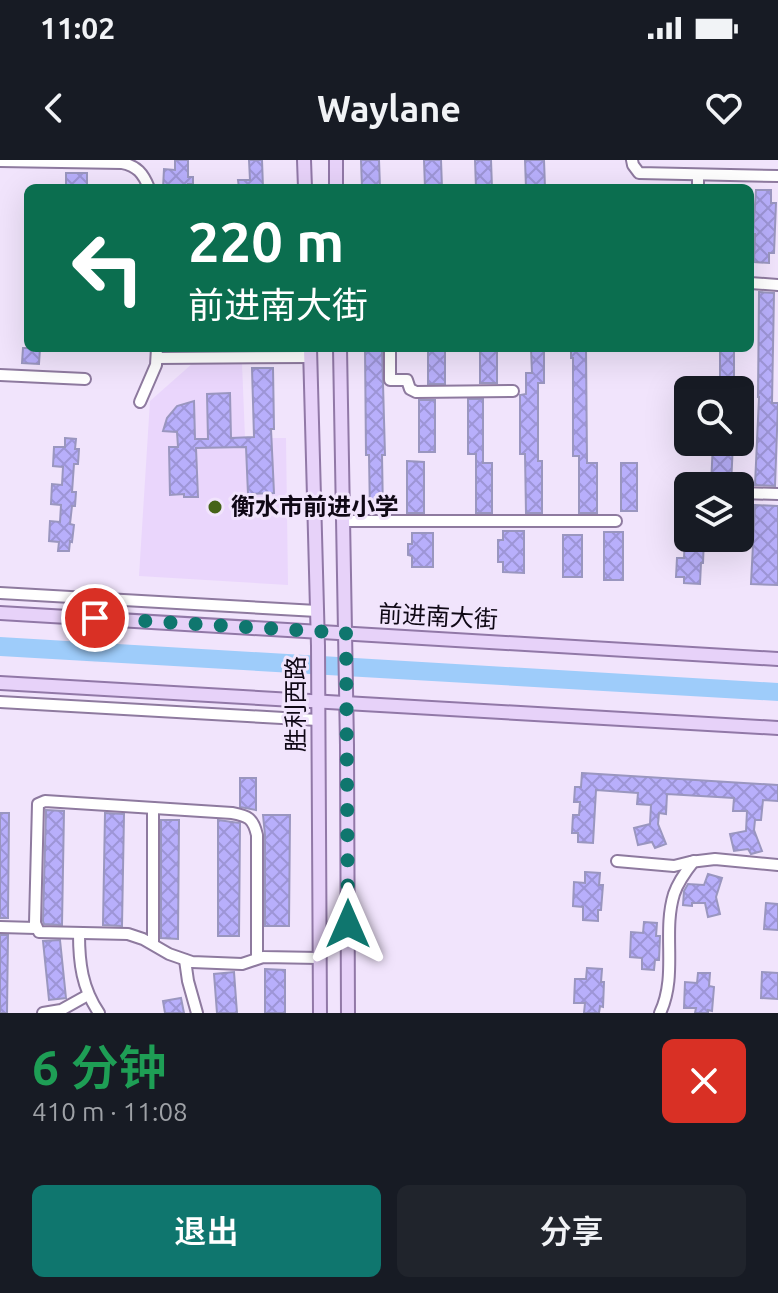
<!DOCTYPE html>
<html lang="zh">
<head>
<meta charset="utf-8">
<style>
  :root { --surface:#171b24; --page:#20242c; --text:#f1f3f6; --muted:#9ea1a6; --accent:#0f766e }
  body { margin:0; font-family:Ubuntu,"Noto Sans SC",sans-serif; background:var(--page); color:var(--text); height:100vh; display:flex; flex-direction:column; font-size:30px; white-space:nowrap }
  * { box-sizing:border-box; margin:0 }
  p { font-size:26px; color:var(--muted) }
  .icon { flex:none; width:44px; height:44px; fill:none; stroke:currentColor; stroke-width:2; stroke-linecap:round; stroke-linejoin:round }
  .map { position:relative; height:853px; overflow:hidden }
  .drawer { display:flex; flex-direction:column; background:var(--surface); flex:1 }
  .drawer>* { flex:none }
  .hud { position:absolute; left:24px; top:24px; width:730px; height:168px; border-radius:12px; box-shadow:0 8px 32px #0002; background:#0b6e4f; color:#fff; overflow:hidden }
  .controls { position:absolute; left:674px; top:216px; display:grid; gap:16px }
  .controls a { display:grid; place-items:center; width:80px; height:80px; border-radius:12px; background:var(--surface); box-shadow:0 8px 32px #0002; font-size:40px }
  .pin { position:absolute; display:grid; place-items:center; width:68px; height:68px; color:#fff; margin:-34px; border:4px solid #fff; border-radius:50%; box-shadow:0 2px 8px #0007 }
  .me { position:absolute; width:88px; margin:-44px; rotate:0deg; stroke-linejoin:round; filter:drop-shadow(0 0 6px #0008) }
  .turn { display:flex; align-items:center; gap:28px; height:168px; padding:0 32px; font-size:36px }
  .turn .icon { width:104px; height:104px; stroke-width:2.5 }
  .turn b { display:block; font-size:56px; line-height:68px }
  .round { display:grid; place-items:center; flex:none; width:84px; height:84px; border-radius:12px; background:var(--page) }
  .overview { display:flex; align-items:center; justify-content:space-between; height:136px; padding:0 32px }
  h1 { font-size:48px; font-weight:600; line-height:60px; color:#1e9e55 }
  .button { display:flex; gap:16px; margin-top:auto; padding:16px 32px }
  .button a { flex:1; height:92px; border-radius:12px; background:var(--accent); color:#fff; font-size:32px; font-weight:600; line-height:92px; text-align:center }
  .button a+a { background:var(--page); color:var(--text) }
  .status { display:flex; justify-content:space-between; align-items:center; height:56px; padding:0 40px; background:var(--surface); direction:ltr }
  .status svg { height:22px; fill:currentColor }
  header { display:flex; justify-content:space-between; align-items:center; height:104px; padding:0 32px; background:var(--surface); font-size:36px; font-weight:600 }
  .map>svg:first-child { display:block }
</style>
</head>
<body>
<div class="status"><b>11:02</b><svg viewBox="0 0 49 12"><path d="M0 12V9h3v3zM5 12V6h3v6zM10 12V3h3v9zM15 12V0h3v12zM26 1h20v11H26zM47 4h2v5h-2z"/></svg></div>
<header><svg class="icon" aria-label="back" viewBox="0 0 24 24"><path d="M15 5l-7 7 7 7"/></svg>Waylane<svg class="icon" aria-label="heart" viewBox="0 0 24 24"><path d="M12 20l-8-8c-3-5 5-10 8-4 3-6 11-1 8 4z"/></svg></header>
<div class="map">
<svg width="778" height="853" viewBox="0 0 778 853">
  <defs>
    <pattern id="building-cross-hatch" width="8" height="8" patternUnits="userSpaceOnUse" patternTransform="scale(2)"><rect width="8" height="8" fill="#b8affb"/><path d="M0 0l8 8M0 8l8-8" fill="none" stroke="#9d95d6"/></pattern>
  </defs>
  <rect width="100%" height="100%" fill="#f1e4fc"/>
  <polygon fill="#ead6fc" points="193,203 242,203 245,278 286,278 288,425 139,416 150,241"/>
  <polygon fill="#9eccfa" points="0,477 778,523 778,541 0,496"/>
  <g fill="url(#building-cross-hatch)" stroke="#9a96bf" stroke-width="2">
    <polygon points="175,0 188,0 188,17 193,17 193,24 188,24 188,28 163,28 164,9 175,10"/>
    <polygon points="249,0 262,0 263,28 239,28 238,20 250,20"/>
    <polygon points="361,0 379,0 380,28 362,28"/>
    <polygon points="424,0 441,0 442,28 425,28"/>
    <polygon points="475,0 491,0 492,28 476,28"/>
    <polygon points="525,0 544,0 545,28 526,28"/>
    <rect x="66" y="13" width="21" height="15"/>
    <polygon points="756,30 771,30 771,43 776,43 774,93 769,93 769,103 754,102 755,74 753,74"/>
    <polygon points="759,132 774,133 772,243 778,243 775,326 755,325 759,237 758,237"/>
    <polygon points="23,188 40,188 39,204 22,203"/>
    <polygon points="365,188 382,188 385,295 382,295 383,353 370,353 369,295 366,295"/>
    <rect x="428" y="188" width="17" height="36"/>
    <rect x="480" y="188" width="17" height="35"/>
    <polygon points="531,188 544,188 544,223 538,223 538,301 542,301 542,353 526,353 525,294 520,294 520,235 526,234 526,213 532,213"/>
    <polygon points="571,188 586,188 587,303 597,303 597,353 579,353 579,296 573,296 573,198 571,198"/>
    <rect x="720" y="188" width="14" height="42"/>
    <polygon points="252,208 273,208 274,269 271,269 274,333 248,334 246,287 196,288 198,337 184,337 184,334 170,335 169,287 178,287 177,272 163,271 167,258 177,246 194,241 195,279 208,279 207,234 230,233 231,278 254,277"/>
    <polygon points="468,239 483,239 483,303 492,303 492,353 476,353 476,294 468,294"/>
    <rect x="419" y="240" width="16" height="52"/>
    <polygon points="65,278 76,279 75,289 79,289 78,304 74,304 72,332 76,332 75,346 72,346 70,364 74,365 72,382 70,381 69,391 58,391 59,382 49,381 50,361 60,362 61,345 51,344 52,324 62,325 63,307 53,306 54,287 65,287"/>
    <polygon points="713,282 733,282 731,326 711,326"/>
    <polygon points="407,301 424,302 424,353 407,353"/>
    <rect x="621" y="303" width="16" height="48"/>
    <polygon points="755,345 778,346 778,425 751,424"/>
    <polygon points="503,371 524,371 524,413 503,412 503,402 498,402 498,380 503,380"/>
    <rect x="604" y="372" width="19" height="48"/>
    <polygon points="412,373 433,373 433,407 412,407 412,396 408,395 408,384 412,384"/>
    <rect x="563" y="375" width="19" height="42"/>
    <polygon points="685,378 704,378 703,403 701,403 700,424 684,423 684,417 676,417 677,398 684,398"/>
    <polygon points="582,613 778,625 778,641 763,640 761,660 755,660 754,670 762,691 751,694 748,689 734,691 730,674 746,671 747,651 733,651 734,638 667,634 666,654 659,653 658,664 666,684 655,688 652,682 638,685 634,668 650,664 651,645 637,644 638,633 596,630 593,683 578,682 578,673 572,673 573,655 579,655 580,642 574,642 575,627 581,627"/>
    <polygon points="240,618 256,618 256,650 240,647"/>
    <polygon points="46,650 64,651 62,765 44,764 43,761"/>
    <polygon points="0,653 9,653 8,758 0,758"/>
    <polygon points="105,653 124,654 122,766 103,765"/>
    <polygon points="263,655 290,655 289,766 265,766 265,675"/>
    <polygon points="161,660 179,660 178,779 161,778"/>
    <polygon points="218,660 240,663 239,776 218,776"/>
    <polygon points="585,712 600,713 599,725 603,725 601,750 598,750 598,761 583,760 583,747 573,746 574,722 585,723"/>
    <polygon points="708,714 722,718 716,737 720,754 708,757 705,743 692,743 692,746 683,745 684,731 688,724 704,725"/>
    <polygon points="766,743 778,744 778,770 764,769"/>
    <polygon points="644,762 657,763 656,776 660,776 659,800 655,800 654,810 642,809 642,798 630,797 631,772 643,773"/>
    <polygon points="0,775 8,775 7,853 0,853"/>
    <polygon points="60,780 66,838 49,840 43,781"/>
    <polygon points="587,808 602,809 601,822 604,822 603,847 600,846 599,853 584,853 585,843 574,843 575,819 586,819"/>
    <polygon points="265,809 285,810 285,853 265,853"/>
    <polygon points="234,812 237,853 217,853 214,814"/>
    <polygon points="762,812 778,813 778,839 761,838"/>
    <polygon points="698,813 710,813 709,826 714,827 712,851 708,850 708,853 695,853 696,848 684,848 685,822 697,823"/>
    <polygon points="181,838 184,853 165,853 163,841"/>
  </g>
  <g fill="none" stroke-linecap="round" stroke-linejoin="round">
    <defs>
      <g id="minor">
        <polyline points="632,0 633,5 639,13 778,16"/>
        <path d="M0,1l122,2c15,3 21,10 27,25"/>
        <polyline points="698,28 698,15"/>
        <polyline points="750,123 778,125"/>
        <polyline points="390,188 390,220 407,220 410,229 416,232 513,231"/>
        <polyline points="157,198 310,197"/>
        <polyline points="0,215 85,219"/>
        <polyline points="140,242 156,205 157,188"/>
        <polyline points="740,333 778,334"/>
        <polyline points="344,361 616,361"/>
        <polyline points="0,433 317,451"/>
        <polyline points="0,542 318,560"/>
        <polyline points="617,701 674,706 690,702 715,699 778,705"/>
        <polyline points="0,767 36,768"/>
        <path d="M79,774c0,29 3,54 20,79"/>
        <polyline points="153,784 153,648"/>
        <path d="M257,799v-124c-4,-17 -9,-19 -25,-22l-187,-12 -7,3 -3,119 4,9 89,2 15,5 26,15 23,8 50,2 21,-7 56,1"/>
        <polyline points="185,800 188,821 197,853"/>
        <polyline points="43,853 61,850 88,835"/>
        <path d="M660,853c18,-38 2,-80 14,-119 4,-12 12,-23 20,-33"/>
      </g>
      <g id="major">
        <polyline points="304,0 305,28"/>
        <polyline points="336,0 336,28"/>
        <polyline points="310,188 318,486 320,853"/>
        <polyline points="340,188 347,585 348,853"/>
        <polyline points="0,453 778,499"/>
        <polyline points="0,523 778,568"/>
      </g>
    </defs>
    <use href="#minor" stroke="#8e7a9f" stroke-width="14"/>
    <use href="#major" stroke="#9178a7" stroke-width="16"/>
    <use href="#minor" stroke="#fff" stroke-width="10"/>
    <use href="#major" stroke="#e7d2f9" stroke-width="12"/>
  </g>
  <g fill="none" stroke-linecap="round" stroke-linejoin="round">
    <polyline stroke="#0f766e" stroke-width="14" stroke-dasharray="0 25.2" points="95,458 346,473 348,764"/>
  </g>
  <circle fill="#456317" stroke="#f1e4fc" stroke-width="3" cx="215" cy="347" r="8"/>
  <g text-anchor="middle" stroke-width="6" stroke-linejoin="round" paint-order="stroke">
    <g font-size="24" font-weight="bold" fill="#0f0815" stroke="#f1e4fc" text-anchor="start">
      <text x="231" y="355">衡水市前进小学</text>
    </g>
    <g font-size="24" fill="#0f0815" stroke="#f1e4fc">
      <text transform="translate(438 457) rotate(3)" y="8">前进南大街</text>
      <text transform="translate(296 544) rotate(-90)" y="8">胜利西路</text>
    </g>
  </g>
</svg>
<div class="controls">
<a><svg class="icon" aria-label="search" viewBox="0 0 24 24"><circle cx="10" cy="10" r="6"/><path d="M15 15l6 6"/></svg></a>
<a><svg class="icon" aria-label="layers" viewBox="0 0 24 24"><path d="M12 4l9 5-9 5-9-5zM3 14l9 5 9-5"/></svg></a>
</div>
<div class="pin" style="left:95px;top:458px;background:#d93025"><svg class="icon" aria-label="arrive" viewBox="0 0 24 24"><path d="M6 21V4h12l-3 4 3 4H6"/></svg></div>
<svg class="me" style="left:348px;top:764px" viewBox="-20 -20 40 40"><path d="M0-17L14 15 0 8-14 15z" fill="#0f766e" stroke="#fff" stroke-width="4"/></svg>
<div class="hud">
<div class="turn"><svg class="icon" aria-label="left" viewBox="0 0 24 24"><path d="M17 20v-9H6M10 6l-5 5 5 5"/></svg><div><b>220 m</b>前进南大街</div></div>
</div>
</div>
<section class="drawer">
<div class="overview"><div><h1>6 分钟</h1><p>410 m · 11:08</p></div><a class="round" style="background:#d93025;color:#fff"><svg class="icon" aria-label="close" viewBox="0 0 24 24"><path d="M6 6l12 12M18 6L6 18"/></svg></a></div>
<div class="button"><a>退出</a><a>分享</a></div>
</section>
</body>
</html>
